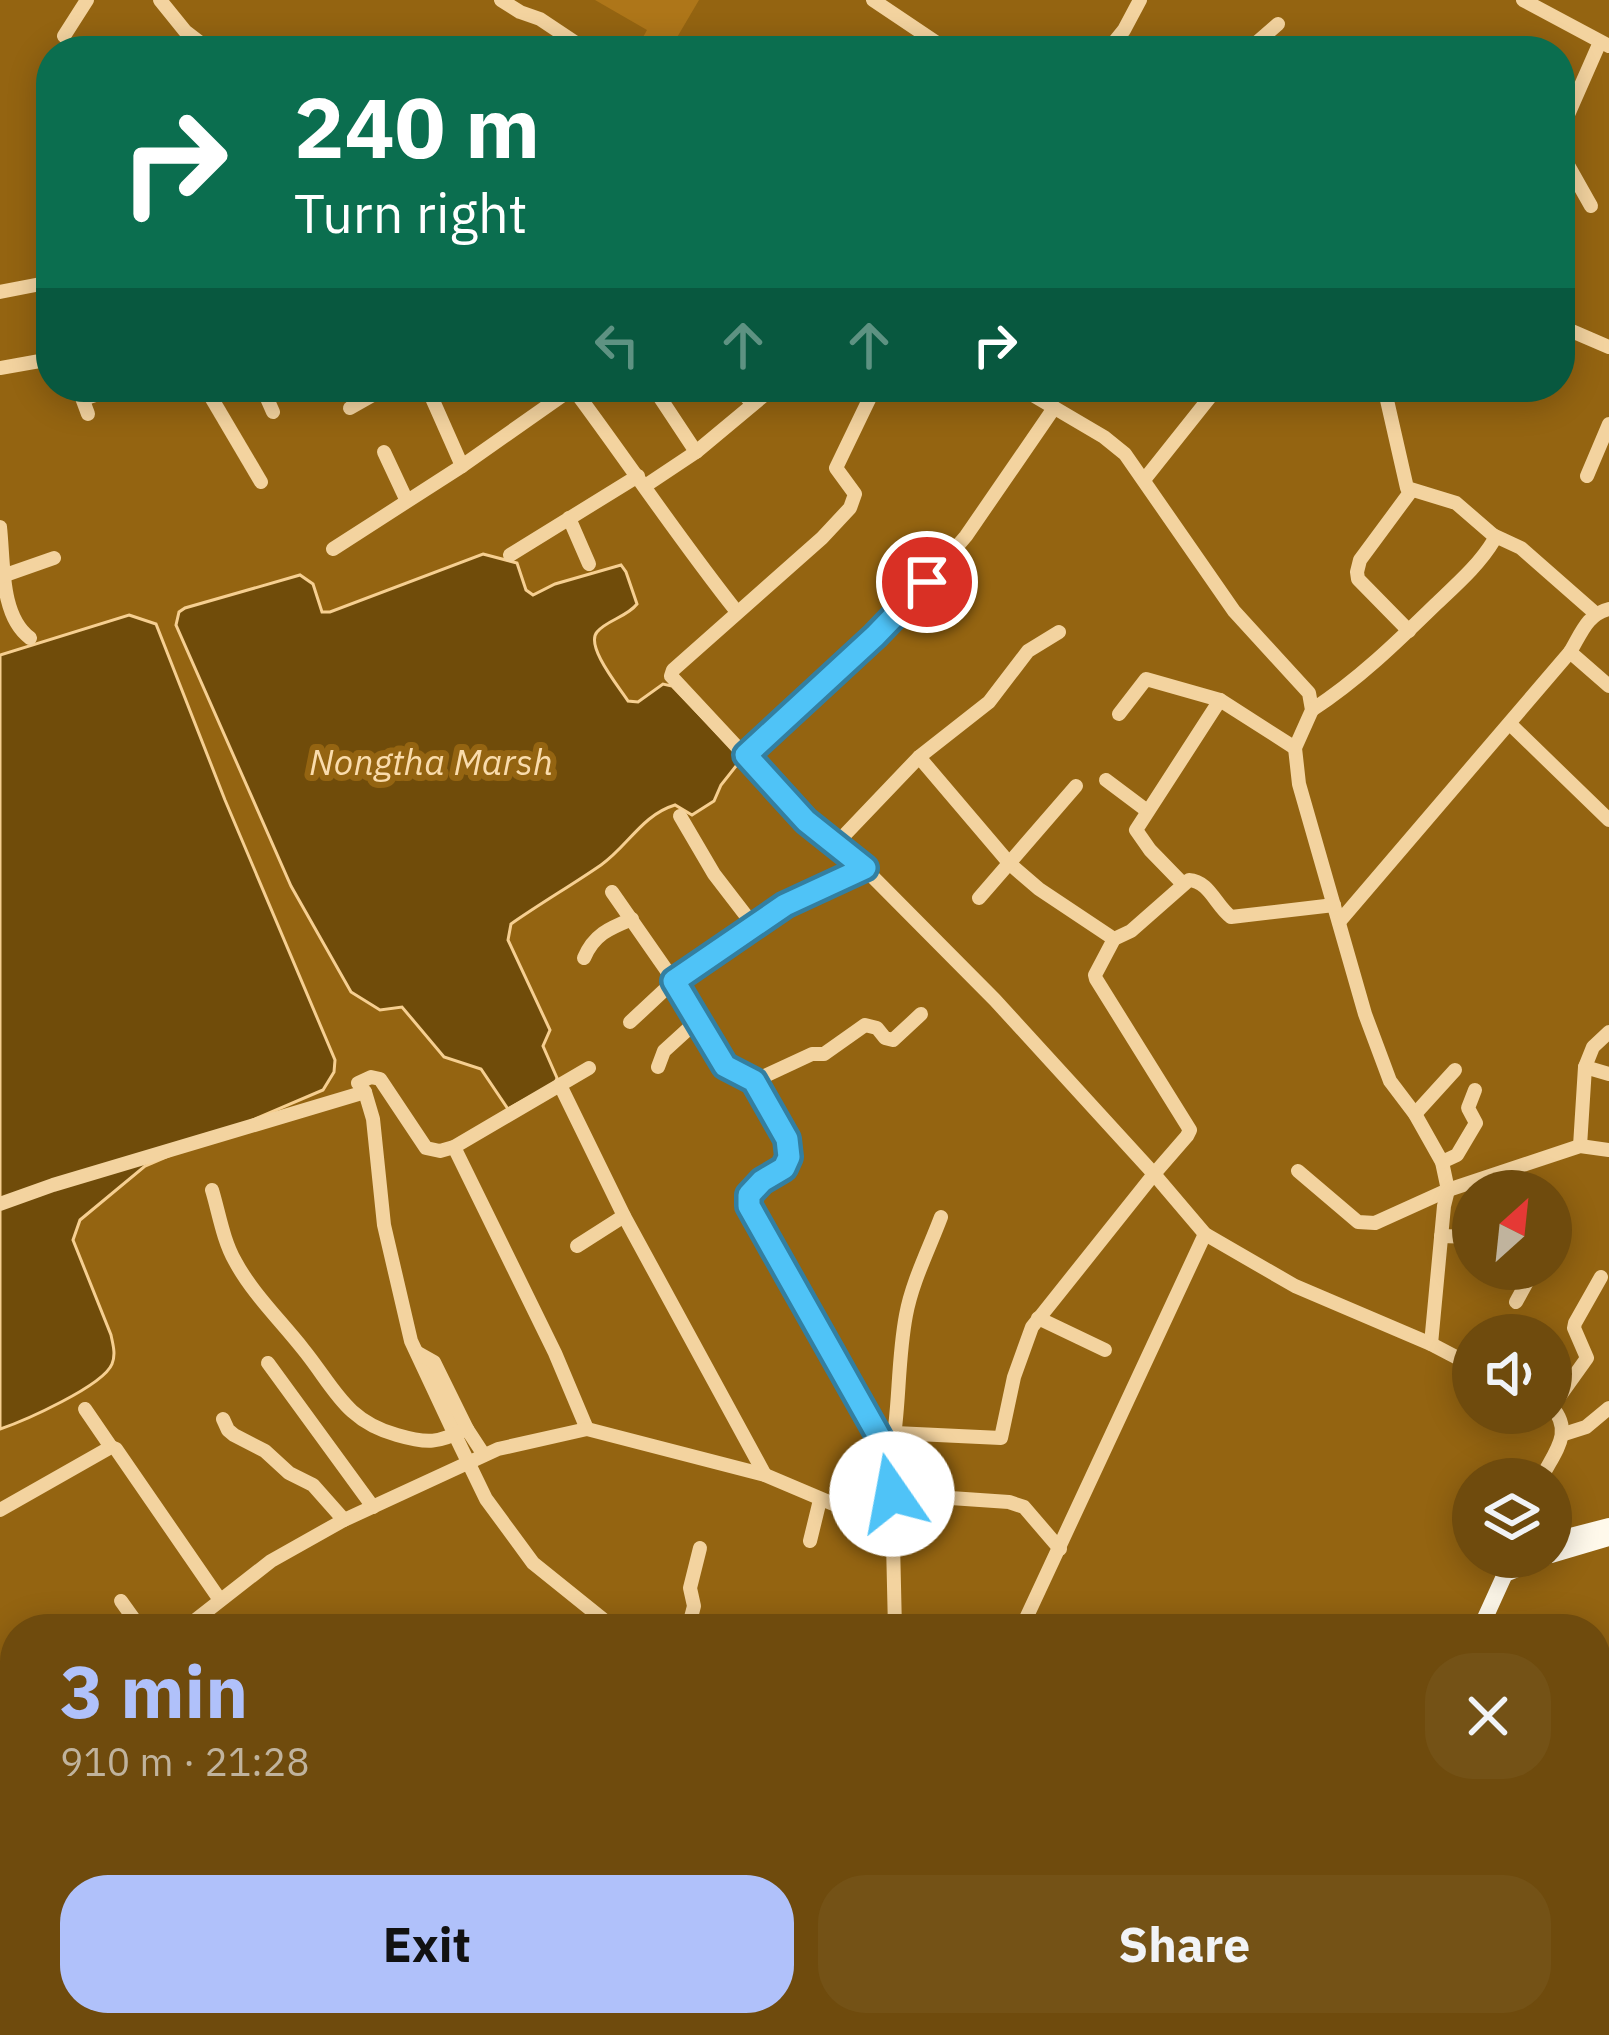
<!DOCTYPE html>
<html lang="en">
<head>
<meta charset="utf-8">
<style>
  :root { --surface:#6f4b0d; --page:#745216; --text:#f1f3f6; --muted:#c0b39d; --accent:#b0c1fa }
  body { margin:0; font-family:"IBM Plex Sans",sans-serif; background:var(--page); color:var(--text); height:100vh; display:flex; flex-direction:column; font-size:45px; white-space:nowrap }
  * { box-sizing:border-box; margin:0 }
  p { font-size:39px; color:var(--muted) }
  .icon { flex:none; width:66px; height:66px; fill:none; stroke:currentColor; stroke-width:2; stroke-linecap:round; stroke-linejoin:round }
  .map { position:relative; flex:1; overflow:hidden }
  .details { position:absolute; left:0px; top:1614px; width:1611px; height:423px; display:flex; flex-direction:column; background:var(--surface); border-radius:48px 48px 0 0; box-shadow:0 6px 30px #0003 }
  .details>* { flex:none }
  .banner { position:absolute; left:36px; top:36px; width:1539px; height:366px; border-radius:48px; box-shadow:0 6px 30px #0003; background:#0b6e4f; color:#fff; overflow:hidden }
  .needle { width:78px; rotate:27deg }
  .tools { position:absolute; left:1452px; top:1170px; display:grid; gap:24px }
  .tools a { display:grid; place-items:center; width:120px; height:120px; border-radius:50%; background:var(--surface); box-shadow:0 6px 30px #0003; font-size:60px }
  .pin { position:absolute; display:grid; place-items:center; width:102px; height:102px; color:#fff; margin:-51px; border:6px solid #fff; border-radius:50%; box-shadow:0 3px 12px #0007 }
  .me { position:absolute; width:132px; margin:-66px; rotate:348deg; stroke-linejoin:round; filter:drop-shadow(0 0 9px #0008) }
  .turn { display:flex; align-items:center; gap:42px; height:252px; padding:0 60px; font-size:54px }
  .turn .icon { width:156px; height:156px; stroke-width:2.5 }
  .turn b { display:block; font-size:84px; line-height:102px }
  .lanes { display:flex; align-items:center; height:114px; padding:0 60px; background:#0003; justify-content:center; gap:60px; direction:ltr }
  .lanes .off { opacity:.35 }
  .round { display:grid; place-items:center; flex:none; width:126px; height:126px; border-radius:48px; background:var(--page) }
  .overview { display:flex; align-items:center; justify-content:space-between; height:204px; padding:0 60px }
  h1 { font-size:72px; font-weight:700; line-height:90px; color:var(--accent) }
  .primary-button { display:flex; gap:24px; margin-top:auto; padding:24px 60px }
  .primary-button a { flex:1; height:138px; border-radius:48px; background:var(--accent); color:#111; font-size:48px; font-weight:700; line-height:138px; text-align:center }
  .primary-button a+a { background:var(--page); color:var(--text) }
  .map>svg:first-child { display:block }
</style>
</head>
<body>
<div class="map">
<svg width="1609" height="2035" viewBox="0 0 1609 2035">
  <rect width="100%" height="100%" fill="#946411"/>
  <g fill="#ae7619">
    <polygon points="595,0 699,0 669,51 635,51 647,30"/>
    <polygon points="1604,1809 1609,1814 1609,1953 1596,1966 1596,1817"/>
  </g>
  <g fill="#704c0a" stroke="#f6cf91" stroke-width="3">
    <path d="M483,554l34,9 9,27 7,5 22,-11 66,-19 5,7 11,32c-10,13 -30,16 -40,28 -12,14 22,55 31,69l10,1 25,-18 9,2 67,70 1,5 -19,24 -7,16 -22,14 -17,-10c-33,10 -47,41 -74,60 -29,20 -60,38 -90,59l-3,16 42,90 -7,16 14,32 -2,5 -47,26 -27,-40 -37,-12 -42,-50 -22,3 -29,-18 -60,-106 -115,-261 3,-13 6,-4 115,-33 13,9 9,28h8z"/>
    <path d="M129,615l27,9 69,176 110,260 -1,12 -11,18 -178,76 -65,54 -7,20 38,95c2,10 5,19 1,29 -9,22 -88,57 -112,65v-774z"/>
  </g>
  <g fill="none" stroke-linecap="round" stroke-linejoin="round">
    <g stroke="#f3d39f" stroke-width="14">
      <polyline points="160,0 185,31 211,51"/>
      <polyline points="501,0 520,12 540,19 588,51"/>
      <polyline points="873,0 949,51"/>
      <polyline points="1523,0 1609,46"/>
      <polyline points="64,36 87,0"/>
      <polyline points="470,51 470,44"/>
      <polyline points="1107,51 1124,30 1140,0"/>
      <polyline points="1247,51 1278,24"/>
      <polyline points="1560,133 1600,42"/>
      <polyline points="1560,151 1591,206"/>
      <polyline points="0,292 51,282"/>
      <polyline points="1560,326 1609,347"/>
      <polyline points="0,368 51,359"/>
      <polyline points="78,387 88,414"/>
      <polyline points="205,387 261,482"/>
      <polyline points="262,387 273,412"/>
      <polyline points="427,387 462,466"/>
      <path d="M572,387c56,75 107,152 165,225"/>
      <polyline points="653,387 696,452"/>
      <polyline points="737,387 753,404"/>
      <polyline points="875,387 836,468 855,494 850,508 822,538 673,670 671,676 806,821 864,868 995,1000 1154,1174 1205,1234 1295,1286 1431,1344 1473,1366"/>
      <polyline points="1019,387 1104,437 1125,454 1234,611 1309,693 1312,710 1295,748 1299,784 1365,1014 1390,1081 1415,1114 1442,1162 1448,1190 1444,1206 1431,1344"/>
      <polyline points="83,399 119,387"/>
      <polyline points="350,408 387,387"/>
      <polyline points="384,452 406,499"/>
      <polyline points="1587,476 1609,424"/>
      <polyline points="1144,480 1218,387"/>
      <polyline points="645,486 696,452 774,387"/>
      <polyline points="569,518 589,564"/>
      <path d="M0,527c4,35 0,89 30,111"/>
      <polyline points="1493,535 1521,548 1595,613"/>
      <polyline points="333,549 462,466 573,388"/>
      <polyline points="510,555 638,476"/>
      <polyline points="0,577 54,558"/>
      <polyline points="1409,631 1358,579 1357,572 1360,560 1411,491"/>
      <polyline points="1570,652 1609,686"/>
      <path d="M1312,710c47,-31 84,-67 124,-106 20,-19 44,-40 58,-64l-1,-5 -37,-32 -49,-15 -23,-101"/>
      <polyline points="1119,714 1146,679 1220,700 1295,748"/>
      <polyline points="1510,724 1609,820"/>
      <polyline points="746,755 900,613 966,536 1054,408"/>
      <polyline points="919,757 1010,864 1039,889 1114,939"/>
      <polyline points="1106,780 1146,810"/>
      <polyline points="680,816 714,874 754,926"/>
      <polyline points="835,845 919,757 989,702 1028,651 1059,632"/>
      <polyline points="1183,884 1150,850 1136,830 1220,700"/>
      <polyline points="612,892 674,981 725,1066 754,1081 787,1139 789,1158 784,1168 762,1181 749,1195 750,1206 891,1456"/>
      <polyline points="979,898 1076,786"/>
      <path d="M1339,922l231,-270c11,-18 17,-38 39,-43"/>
      <path d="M584,958c10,-24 26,-30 48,-39"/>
      <polyline points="630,1022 674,981 786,905 864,868"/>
      <polyline points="658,1067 664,1051 698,1020"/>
      <polyline points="1585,1067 1609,1074"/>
      <polyline points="589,1068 454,1147 440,1151 426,1148 380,1079 371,1077 358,1083 365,1092 373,1119 384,1225 411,1341 455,1435 486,1499 533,1563 615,1629"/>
      <polyline points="754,1081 812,1054 824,1054 865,1025 877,1028 885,1038 893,1040 921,1014"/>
      <polyline points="560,1085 624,1216 765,1475"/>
      <polyline points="1415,1114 1455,1070"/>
      <polyline points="1580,1146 1585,1067 1593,1047 1609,1032"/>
      <polyline points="454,1147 555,1353 587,1429"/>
      <polyline points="1442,1162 1457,1155 1476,1123 1468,1108 1475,1090"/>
      <polyline points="1298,1171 1358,1222 1375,1223 1448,1190 1580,1146 1609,1150"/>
      <path d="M212,1190c7,23 11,50 23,71 17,32 46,60 68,88 31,38 42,72 94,86 31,9 41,8 70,-6"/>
      <polyline points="0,1204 53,1185 365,1092"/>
      <polyline points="1441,1236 1473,1237"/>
      <polyline points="577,1246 624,1216"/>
      <polyline points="1516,1302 1534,1269"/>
      <polyline points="1038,1318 1105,1350"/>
      <polyline points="418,1353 434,1362 467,1429 484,1455"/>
      <polyline points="268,1363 373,1507"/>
      <polyline points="1552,1407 1587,1358 1574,1328 1575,1323 1601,1277"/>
      <polyline points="85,1409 111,1447"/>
      <polyline points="223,1419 228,1430 234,1435 265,1451 289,1473 313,1485 344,1520"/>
      <path d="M895,1433l106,5 13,-61 18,-50 122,-153 33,-38 3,-6 -94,-151 -1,-4 19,-36 17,-8 58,-51c20,1 27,26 42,37l103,-12"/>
      <polyline points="1564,1434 1586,1427 1609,1408"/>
      <path d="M1541,1479c13,-27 34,-47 10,-73"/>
      <polyline points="892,1494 1009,1502 1024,1507 1060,1549"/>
      <polyline points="0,1510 111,1447 116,1449 220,1600"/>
      <polyline points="810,1541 820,1500"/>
      <polyline points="121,1601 141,1629"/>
      <polyline points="184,1629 271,1561 344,1520 498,1449 587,1429 765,1475 857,1514 891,1521"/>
      <polyline points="688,1629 694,1606 690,1588 700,1548"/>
      <path d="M895,1629l-4,-173c9,-46 6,-94 15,-141 6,-33 23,-66 35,-98"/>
      <polyline points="1021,1629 1205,1234"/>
      <polyline points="6,1667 7,1694 15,1709"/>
      <polyline points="1596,1760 1609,1772"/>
      <polyline points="0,1811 15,1800"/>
      <polyline points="280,2022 291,2035"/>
      <polyline points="794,2022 805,2035"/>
      <polyline points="1269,2023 1270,2022"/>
      <polyline points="1185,2035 1191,2022"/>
    </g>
    <g stroke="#fff9eb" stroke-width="16">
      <polyline points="1551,1541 1609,1526"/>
      <polyline points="1551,1555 1609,1538"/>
      <polyline points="1480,1629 1505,1574 1546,1557"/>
      <polyline points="1411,2022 1420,2035"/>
      <polyline points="672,2035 687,2022"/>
    </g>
  </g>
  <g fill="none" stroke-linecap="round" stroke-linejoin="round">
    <defs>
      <polyline id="route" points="892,1494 890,1456 749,1206 749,1195 762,1181 784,1168 789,1157 787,1139 754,1081 725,1066 674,981 785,905 865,868 806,821 746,755 875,636 927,582"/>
    </defs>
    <use href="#route" stroke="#337fa1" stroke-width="30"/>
    <use href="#route" stroke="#4fc3f7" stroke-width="21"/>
  </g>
  <g text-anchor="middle" stroke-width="12" stroke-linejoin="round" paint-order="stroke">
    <g font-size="36" font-style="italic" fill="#fadcac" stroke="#946411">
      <text x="431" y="775">Nongtha Marsh</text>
    </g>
  </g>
</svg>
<div class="tools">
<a><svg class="needle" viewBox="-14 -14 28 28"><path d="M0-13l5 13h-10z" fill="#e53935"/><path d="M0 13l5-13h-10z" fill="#c0b39d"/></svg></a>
<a><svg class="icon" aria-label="sound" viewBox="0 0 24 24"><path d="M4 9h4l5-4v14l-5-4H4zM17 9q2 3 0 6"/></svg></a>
<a><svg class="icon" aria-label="layers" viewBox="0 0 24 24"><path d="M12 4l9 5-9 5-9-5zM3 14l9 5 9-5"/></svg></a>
</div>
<div class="pin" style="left:927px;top:582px;background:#d93025"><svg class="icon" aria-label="arrive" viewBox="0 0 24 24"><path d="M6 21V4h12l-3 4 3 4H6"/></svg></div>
<svg class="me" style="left:892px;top:1494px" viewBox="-20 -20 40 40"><circle r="19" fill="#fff"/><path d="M0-13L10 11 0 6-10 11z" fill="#4fc3f7"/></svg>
<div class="banner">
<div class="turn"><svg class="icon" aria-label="right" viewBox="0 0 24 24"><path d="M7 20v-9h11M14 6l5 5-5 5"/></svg><div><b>240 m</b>Turn right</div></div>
<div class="lanes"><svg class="icon off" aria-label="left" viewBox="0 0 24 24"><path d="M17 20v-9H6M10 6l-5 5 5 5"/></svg><svg class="icon off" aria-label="ahead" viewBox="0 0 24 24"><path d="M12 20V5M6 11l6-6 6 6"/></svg><svg class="icon off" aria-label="ahead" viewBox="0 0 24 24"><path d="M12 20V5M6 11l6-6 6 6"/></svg><svg class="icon" aria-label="right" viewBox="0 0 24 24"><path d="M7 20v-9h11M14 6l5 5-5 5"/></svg></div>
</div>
<section class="details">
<div class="overview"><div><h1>3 min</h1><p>910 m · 21:28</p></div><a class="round"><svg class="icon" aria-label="close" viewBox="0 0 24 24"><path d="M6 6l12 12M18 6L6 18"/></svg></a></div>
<div class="primary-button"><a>Exit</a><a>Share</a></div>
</section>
</div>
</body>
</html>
